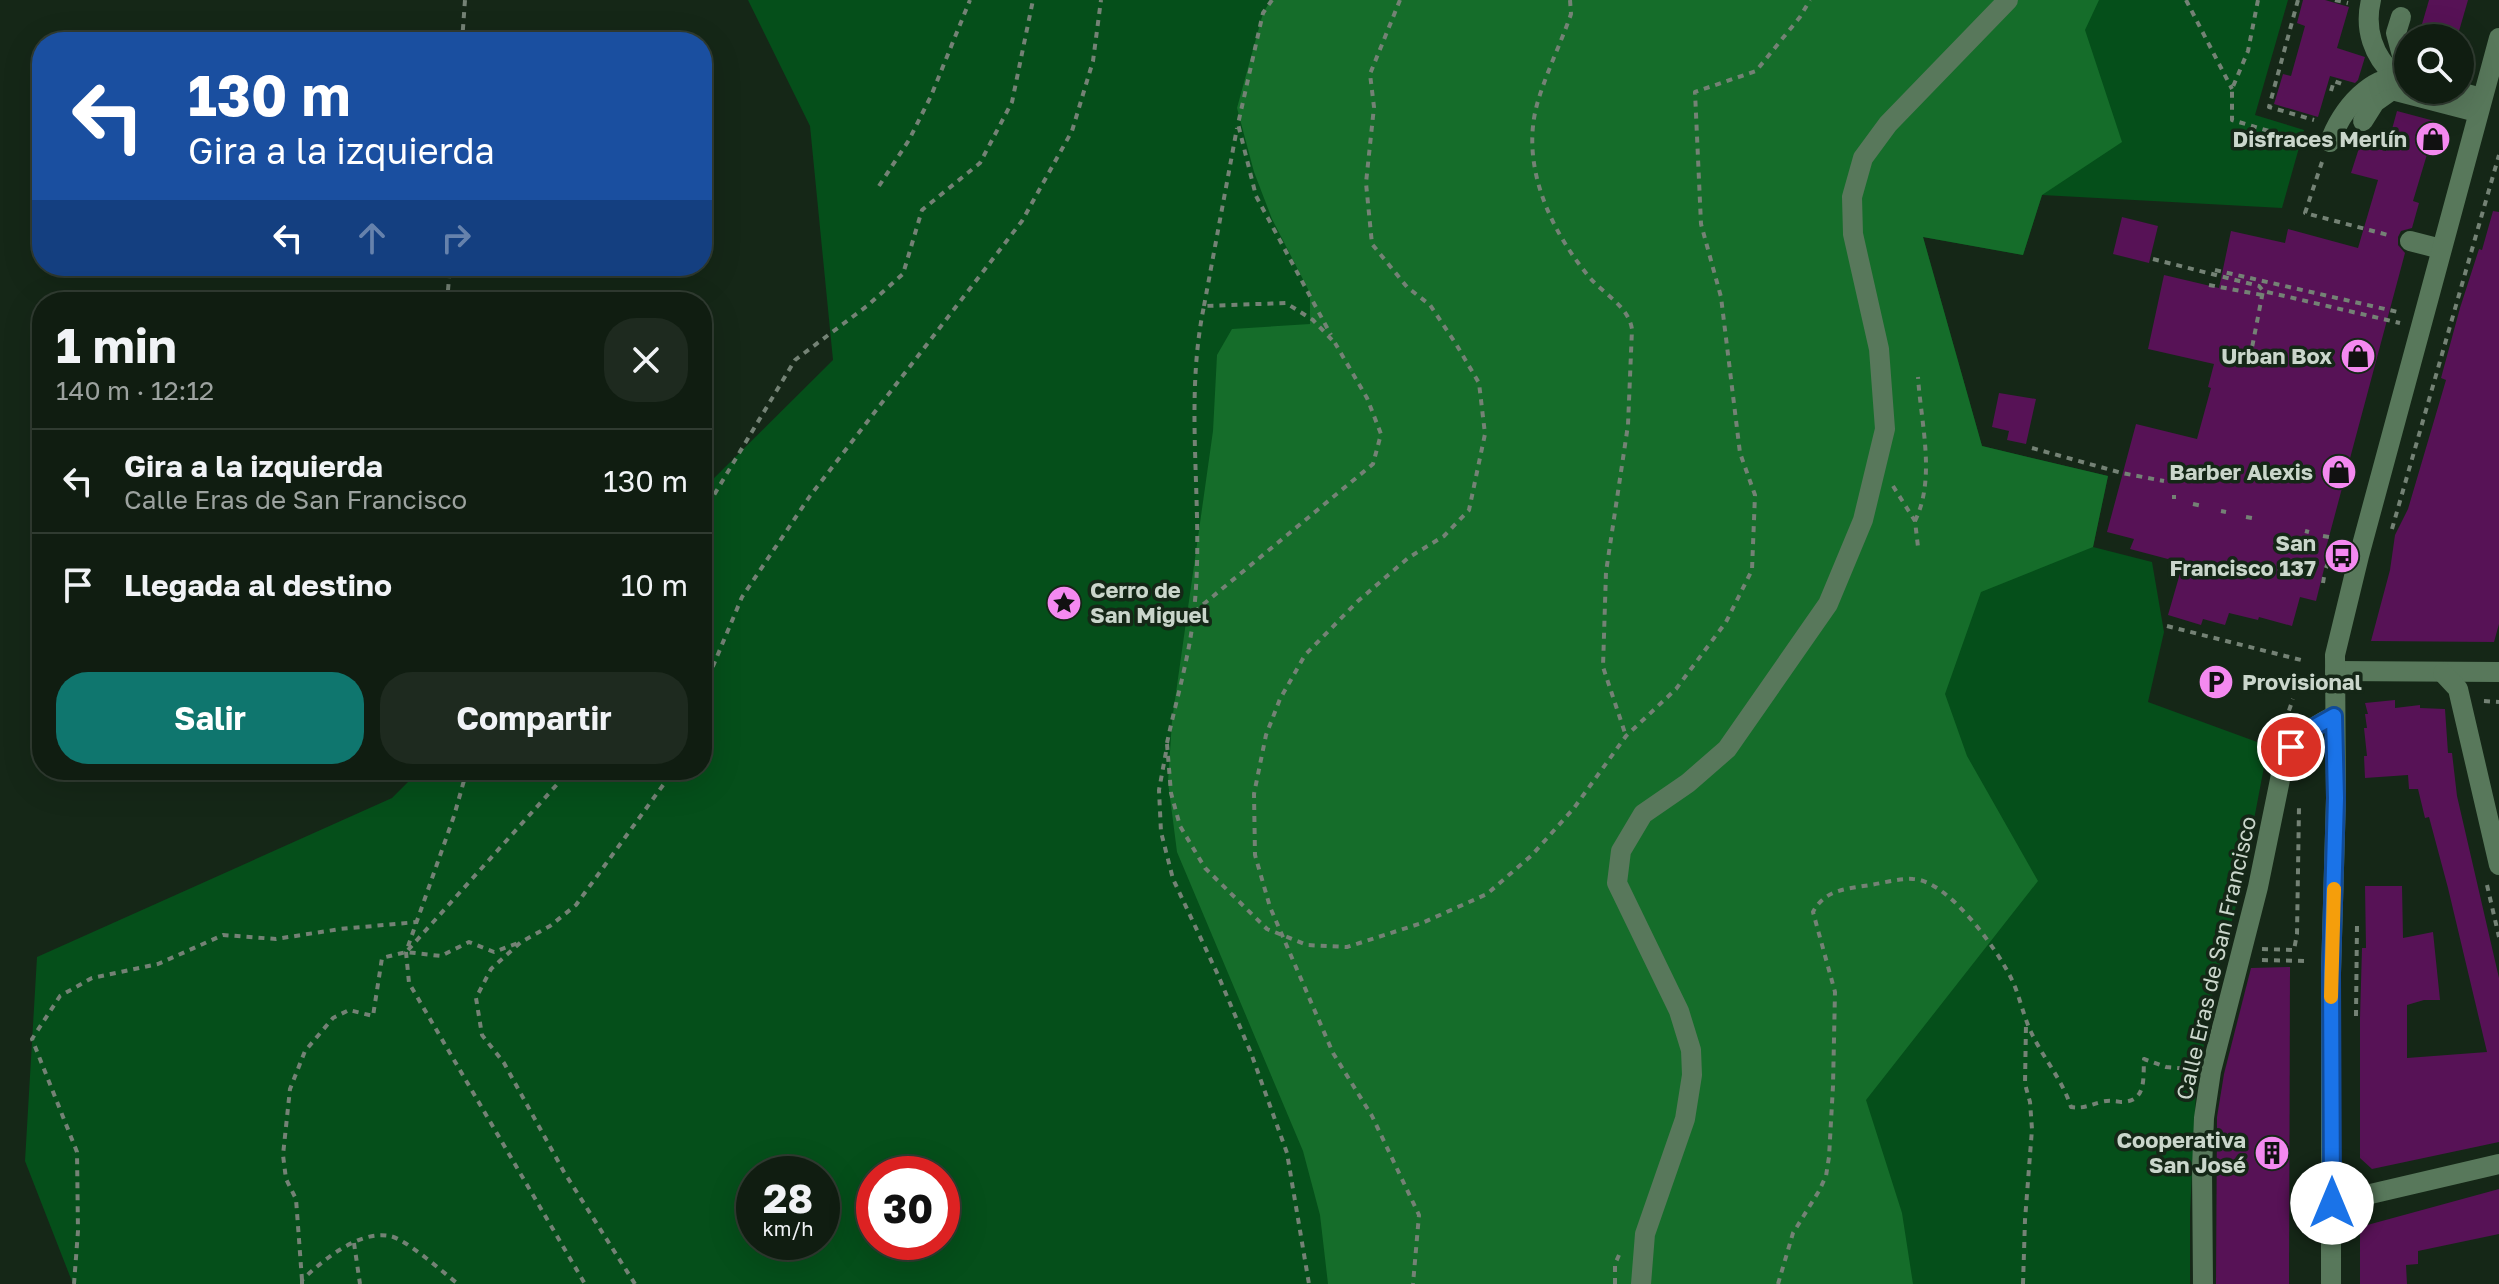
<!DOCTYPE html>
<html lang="es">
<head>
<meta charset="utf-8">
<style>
  :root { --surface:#101d11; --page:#1e2a1f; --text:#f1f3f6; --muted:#9ca29f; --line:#303b31; --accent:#0f766e }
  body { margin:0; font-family:"Golos Text",sans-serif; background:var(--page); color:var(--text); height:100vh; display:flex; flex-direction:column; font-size:30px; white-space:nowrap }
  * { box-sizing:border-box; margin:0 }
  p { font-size:26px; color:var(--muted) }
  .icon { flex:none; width:44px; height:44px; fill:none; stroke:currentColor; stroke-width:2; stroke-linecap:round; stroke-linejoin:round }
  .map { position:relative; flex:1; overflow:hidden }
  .details { position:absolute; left:32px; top:292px; width:680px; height:488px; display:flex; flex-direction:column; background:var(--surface); border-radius:32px; box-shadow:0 8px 32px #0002,0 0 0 2px var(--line) }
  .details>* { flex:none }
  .hud { position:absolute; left:32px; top:32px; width:680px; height:244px; border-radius:32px; box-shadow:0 8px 32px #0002,0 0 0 2px var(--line); background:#1a4fa0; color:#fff; overflow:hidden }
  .buttons { position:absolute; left:2394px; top:24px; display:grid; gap:16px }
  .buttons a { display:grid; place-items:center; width:80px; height:80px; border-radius:50%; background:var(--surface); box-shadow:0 8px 32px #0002,0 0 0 2px var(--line); font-size:40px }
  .speed { position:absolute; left:736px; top:1156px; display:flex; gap:16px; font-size:40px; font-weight:700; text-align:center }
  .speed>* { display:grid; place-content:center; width:104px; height:104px; border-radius:50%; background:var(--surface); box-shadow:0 8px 32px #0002,0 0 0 2px var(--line); line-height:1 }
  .speed small { font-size:20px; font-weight:400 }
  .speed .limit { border:12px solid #d22; background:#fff; color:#111 }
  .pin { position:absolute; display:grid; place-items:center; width:68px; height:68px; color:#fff; margin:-34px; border:4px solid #fff; border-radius:50%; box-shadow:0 2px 8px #0007 }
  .me { position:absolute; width:88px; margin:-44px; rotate:0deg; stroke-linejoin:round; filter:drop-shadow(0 0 6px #0008) }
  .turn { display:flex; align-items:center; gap:28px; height:168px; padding:0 24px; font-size:36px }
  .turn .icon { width:104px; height:104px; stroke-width:2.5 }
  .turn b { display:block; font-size:56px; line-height:68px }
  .lanes { display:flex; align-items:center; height:76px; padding:0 24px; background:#0003; justify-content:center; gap:40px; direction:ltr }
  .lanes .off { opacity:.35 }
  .round { display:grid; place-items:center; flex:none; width:84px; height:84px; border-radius:32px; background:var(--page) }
  .summary { display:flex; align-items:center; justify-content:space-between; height:136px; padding:0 24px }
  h1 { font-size:48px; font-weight:700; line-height:60px }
  .primary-button { display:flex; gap:16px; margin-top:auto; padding:16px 24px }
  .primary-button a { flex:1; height:92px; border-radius:32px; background:var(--accent); color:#fff; font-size:32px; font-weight:700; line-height:92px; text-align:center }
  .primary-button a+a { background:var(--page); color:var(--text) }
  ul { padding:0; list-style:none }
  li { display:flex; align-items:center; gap:24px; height:104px; padding:0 24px; border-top:2px solid var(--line) }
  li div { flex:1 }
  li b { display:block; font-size:30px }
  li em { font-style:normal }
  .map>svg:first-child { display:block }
</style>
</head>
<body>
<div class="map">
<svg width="2499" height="1284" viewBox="0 0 2499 1284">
  <rect width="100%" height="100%" fill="#152717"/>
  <path fill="#054f1a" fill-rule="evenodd" d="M748,0h1540l-33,115 49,15 -22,78 -240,-13 -19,60 -100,-18 59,209 126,30 -15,71 59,15 12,70 -16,70 120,44 -27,142 -28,102 -17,103 -6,120v71h-2117l-48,-123 12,-204 355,-159 28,-28h282v-280l131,-130 -23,-234zM754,1174h68v68h-68zM874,1174h68v68h-68z"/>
  <polygon fill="#156d2a" points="1271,0 2099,0 2085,30 2122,142 2042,195 2023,255 1923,237 1982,446 2108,476 2093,547 1981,592 1945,694 1967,756 2038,881 1866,1100 1902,1213 1913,1284 1328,1284 1320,1215 1303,1151 1177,852 1168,782 1172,721 1213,431 1217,355 1232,329 1310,324 1310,293 1272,219 1254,172 1237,108 1263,13"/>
  <g fill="#571256">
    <polygon points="2303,0 2325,0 2349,7 2337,48 2365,57 2358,80 2355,83 2330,76 2318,117 2274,104 2283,74 2291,76 2305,26 2297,23"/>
    <polygon points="2429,0 2468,0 2457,38 2418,38"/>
    <polygon points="2397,111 2442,123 2433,152 2428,151 2413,201 2419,203 2412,228 2401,231 2398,237 2398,245 2405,253 2326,548 2329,549 2316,601 2300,597 2292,626 2259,617 2258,620 2229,613 2225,625 2203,619 2201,625 2168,615 2183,563 2130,549 2134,539 2107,532 2136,424 2197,439 2211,388 2208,387 2214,364 2148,349 2164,275 2219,288 2231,231 2285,243 2288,229 2358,248 2378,180 2351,173 2360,145 2386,151"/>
    <polygon points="2493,211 2499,212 2499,624 2494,642 2371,641 2390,570 2395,535 2408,509 2446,380 2441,378 2460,308 2479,249 2482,250"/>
    <polygon points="2122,217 2158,226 2149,263 2113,254"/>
    <polygon points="1999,393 2036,399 2026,444 2007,440 2009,431 1992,427"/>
    <polygon points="2395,700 2395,708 2420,705 2420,708 2445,709 2448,753 2452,753 2457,796 2499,978 2499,1142 2372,1169 2360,1158 2360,1018 2362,948 2366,948 2365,886 2402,886 2403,938 2433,932 2440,1000 2424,1000 2407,1005 2407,1058 2487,1052 2448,888 2429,817 2425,818 2418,789 2409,789 2408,775 2365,778 2364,756 2367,756 2364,728 2367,728 2365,714 2368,714 2365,703"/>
    <polygon points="2290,967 2289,1284 2216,1284 2217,1117 2224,1074 2251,968"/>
    <polygon points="2499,1189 2499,1234 2418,1251 2418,1264 2406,1265 2407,1284 2360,1284 2360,1227"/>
  </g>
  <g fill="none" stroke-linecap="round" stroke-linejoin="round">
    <g stroke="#748275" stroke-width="4" stroke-dasharray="6 6" stroke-linecap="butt">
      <polyline points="1272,0 1263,13 1238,124 1256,196 1331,335"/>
      <polyline points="1400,0 1370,74 1374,107 1366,183 1372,244 1407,287 1430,305 1456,344 1479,383 1485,434 1469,510 1444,536 1408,558 1358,601 1305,655 1280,699 1266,735 1254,794 1255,855 1270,907 1333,1053 1372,1116 1419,1215 1413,1284"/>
      <path d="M1570,0l1,14c-10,29 -24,57 -33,87 -19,63 12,129 52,177 15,17 38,28 42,51l-4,96 -22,147 -3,95 23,69"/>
      <polyline points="2186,0 2232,89"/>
      <polyline points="2258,0 2248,51 2232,89 2232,120 2279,134 2311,136"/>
      <polyline points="2298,0 2269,107 2314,120"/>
      <polyline points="2335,0 2348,3"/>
      <polyline points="462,42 465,0"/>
      <polyline points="2331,91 2334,81 2342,84"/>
      <polyline points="2322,162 2305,213 2388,235"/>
      <polyline points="879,186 909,140 931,96 970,0"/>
      <polyline points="2153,259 2259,286 2263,291 2400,323"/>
      <polyline points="2215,270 2398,312"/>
      <polyline points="2209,285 2262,295"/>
      <polyline points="447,302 450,266"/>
      <polyline points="1204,306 1237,128"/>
      <polyline points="2250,358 2263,291"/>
      <polyline points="2032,448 2122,473 2164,481"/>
      <polyline points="1893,486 1915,521 1918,547"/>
      <polyline points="2172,497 2176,497"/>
      <polyline points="2193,504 2202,506"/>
      <polyline points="2221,511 2226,512"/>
      <polyline points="702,515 795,360 867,306 903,274 922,210 980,163 1012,102 1033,0"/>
      <polyline points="2246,517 2252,518"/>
      <path d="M1915,521c21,-43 6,-97 3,-144"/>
      <polyline points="2392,529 2499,155"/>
      <polyline points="2305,531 2309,532"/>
      <polyline points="2323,536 2329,537"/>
      <polyline points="2326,568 2328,563"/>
      <polyline points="2323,583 2324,577"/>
      <polyline points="1194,612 1373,464 1381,434 1367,398 1335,343"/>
      <polyline points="2167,626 2305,661"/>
      <polyline points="702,701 708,678 742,597 810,496 1022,221 1072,131 1093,61 1101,0"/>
      <polyline points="2484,701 2499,702"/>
      <polyline points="2285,722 2293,699"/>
      <path d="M1167,743c9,-43 23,-88 27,-132 11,-101 -11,-204 10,-305l82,-3 27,17 21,22"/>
      <polyline points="1167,744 1171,793 1180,826 1205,868 1267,929 1307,945 1347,947 1422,923 1487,894 1532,855 1574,808 1626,736 1676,689 1726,622 1752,570 1755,495 1740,453 1721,297 1701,224 1695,92 1756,71 1800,17 1810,0"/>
      <polyline points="1166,752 1159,790 1161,832 1173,879 1218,975 1251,1053 1287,1153 1309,1284"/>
      <polyline points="467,770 454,816 406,952 409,983 585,1284"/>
      <polyline points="2487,885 2499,937"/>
      <polyline points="2262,949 2294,950 2297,934 2299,807"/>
      <polyline points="408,950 570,770"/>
      <polyline points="2262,960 2309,961"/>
      <polyline points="2356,1016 2357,925"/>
      <polyline points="354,1243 360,1284"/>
      <polyline points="302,1280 296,1199 286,1179 283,1155 290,1089 305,1051 333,1018 349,1010 373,1016 382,958 406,952 441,956 469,942 494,952 518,943"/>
      <polyline points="74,1284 78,1231 77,1152 32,1039 60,996 92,978 158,964 223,935 276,939 340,929 417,922"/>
      <path d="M302,1284v-4c21,-20 57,-50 88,-44 16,3 54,37 68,48"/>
      <polyline points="635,1284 564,1172 504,1063 482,1035 476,998 491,969 521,942 550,926 576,905 674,770"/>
      <polyline points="1615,1284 1615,1264 1619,1255"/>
      <path d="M1778,1284l15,-51 26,-42 7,-15 3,-19 4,-71 2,-94 -22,-80c12,-23 34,-23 57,-27 14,-2 29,-7 43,-6 35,1 85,71 99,101 8,17 11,35 19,52 12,26 31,47 40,75 13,2 18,-2 30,-5 7,-2 13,-1 20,0 26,0 22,-24 23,-43l22,8 25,2"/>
      <polyline points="2023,1284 2025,1220 2032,1129 2030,1102 2025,1084 2026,1024"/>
    </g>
    <g stroke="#58785b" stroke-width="20">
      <path d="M2371,0c-7,29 2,56 24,76"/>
      <polyline points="2401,17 2396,33 2404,63 2408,64"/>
      <polyline points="2452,90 2481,98"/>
      <polyline points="2363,121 2375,102 2392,90 2477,112"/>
      <path d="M2330,142c10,-31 43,-72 78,-63"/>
      <polyline points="2410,241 2441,249"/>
      <polyline points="2335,671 2499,672"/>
      <polyline points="2443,673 2458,689 2499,865"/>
      <polyline points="2332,1203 2499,1164"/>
      <polyline points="1641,1284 1645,1234 1685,1119 1692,1075 1691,1050 1679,1011 1617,883 1621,851 1643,814 1688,783 1727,749 1828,604 1863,520 1885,429 1879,349 1853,234 1852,197 1863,158 1888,124 2008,0"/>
      <path d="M2203,1284l-1,-116 2,-50 7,-47 47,-184 25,-122c12,-26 27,-37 51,-49"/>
      <polyline points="2331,1284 2331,973 2336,798 2335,655 2359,556 2499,38"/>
    </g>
  </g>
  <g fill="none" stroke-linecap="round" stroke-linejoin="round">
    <defs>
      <polyline id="route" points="2291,747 2302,734 2334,716 2336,798 2331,973 2332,1203"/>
    </defs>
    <use href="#route" stroke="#114b97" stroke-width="20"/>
    <use href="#route" stroke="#1a73e8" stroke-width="14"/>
    <polyline stroke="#f59e0b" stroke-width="14" points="2331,997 2334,889"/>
  </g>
  <defs>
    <symbol id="shop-disc" viewBox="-11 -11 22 22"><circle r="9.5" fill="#f489f0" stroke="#152717"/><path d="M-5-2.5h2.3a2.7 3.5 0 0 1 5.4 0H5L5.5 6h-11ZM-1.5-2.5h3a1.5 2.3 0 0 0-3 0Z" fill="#111"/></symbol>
    <symbol id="bus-disc" viewBox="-11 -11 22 22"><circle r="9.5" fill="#f489f0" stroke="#152717"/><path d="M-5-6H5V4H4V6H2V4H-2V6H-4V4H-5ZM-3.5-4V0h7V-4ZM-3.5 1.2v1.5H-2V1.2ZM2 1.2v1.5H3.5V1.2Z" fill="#111"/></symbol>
    <symbol id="sight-disc" viewBox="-11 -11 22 22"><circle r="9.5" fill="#f489f0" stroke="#152717"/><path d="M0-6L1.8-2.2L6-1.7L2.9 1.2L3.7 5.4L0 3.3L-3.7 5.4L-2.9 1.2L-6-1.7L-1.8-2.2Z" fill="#111"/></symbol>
    <symbol id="parking-disc" viewBox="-11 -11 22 22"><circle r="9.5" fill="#f489f0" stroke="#152717"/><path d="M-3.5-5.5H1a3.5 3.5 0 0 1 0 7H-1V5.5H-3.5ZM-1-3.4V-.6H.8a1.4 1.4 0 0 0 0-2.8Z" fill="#111"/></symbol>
    <symbol id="building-disc" viewBox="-11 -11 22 22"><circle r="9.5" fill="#f489f0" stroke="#152717"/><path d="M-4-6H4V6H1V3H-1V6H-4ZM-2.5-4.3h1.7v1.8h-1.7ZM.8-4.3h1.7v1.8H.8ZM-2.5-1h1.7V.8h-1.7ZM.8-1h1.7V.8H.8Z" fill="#111"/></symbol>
  </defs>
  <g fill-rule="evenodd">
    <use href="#shop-disc" x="2413" y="119" width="40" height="40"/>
    <use href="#shop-disc" x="2338" y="336" width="40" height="40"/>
    <use href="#shop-disc" x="2319" y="452" width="40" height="40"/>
    <use href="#bus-disc" x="2322" y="536" width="40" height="40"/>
    <use href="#sight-disc" x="1044" y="583" width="40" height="40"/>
    <use href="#parking-disc" x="2196" y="662" width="40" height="40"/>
    <use href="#building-disc" x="2252" y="1133" width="40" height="40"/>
  </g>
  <g text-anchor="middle" stroke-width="7" stroke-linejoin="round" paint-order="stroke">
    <g font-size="22" font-weight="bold" fill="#cad6cb" stroke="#152717" text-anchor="end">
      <text x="2407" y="147">Disfraces Merlín</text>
      <text x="2332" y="364">Urban Box</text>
      <text x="2313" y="480">Barber Alexis</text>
      <text x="2316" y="551">San<tspan x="2316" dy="25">Francisco 137</tspan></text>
      <text x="1090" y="598" text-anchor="start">Cerro de<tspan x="1090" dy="25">San Miguel</tspan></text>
      <text x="2242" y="690" text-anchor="start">Provisional</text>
      <text x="2246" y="1148">Cooperativa<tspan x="2246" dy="25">San José</tspan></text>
    </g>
    <g font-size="22" fill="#cad6cb" stroke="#152717">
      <text transform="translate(2216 958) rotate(-77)" y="8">Calle Eras de San Francisco</text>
    </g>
  </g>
</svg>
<div class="buttons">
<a><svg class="icon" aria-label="search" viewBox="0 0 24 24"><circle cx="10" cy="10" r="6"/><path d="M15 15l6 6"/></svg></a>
</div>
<div class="speed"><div>28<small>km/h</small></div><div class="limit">30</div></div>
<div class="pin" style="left:2291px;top:747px;background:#d93025"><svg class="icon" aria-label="arrive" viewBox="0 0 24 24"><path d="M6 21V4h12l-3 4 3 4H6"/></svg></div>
<svg class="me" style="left:2332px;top:1203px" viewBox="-20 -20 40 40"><circle r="19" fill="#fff"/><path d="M0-13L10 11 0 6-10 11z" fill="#1a73e8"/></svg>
<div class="hud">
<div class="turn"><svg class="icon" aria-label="left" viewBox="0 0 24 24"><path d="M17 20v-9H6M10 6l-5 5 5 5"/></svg><div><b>130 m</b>Gira a la izquierda</div></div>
<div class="lanes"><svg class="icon" aria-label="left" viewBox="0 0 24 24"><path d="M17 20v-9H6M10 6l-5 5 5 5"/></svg><svg class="icon off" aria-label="ahead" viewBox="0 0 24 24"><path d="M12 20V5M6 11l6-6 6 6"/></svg><svg class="icon off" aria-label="right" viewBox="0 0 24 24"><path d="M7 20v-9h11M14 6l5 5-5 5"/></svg></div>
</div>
<section class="details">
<div class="summary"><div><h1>1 min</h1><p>140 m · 12:12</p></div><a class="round"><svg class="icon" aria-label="close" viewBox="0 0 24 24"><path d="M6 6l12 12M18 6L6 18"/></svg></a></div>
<ul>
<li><svg class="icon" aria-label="left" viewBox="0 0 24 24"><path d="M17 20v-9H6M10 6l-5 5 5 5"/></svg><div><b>Gira a la izquierda</b><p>Calle Eras de San Francisco</p></div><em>130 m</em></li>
<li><svg class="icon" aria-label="arrive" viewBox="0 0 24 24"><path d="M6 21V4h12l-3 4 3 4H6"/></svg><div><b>Llegada al destino</b></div><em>10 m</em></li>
</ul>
<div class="primary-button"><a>Salir</a><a>Compartir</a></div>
</section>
</div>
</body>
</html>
